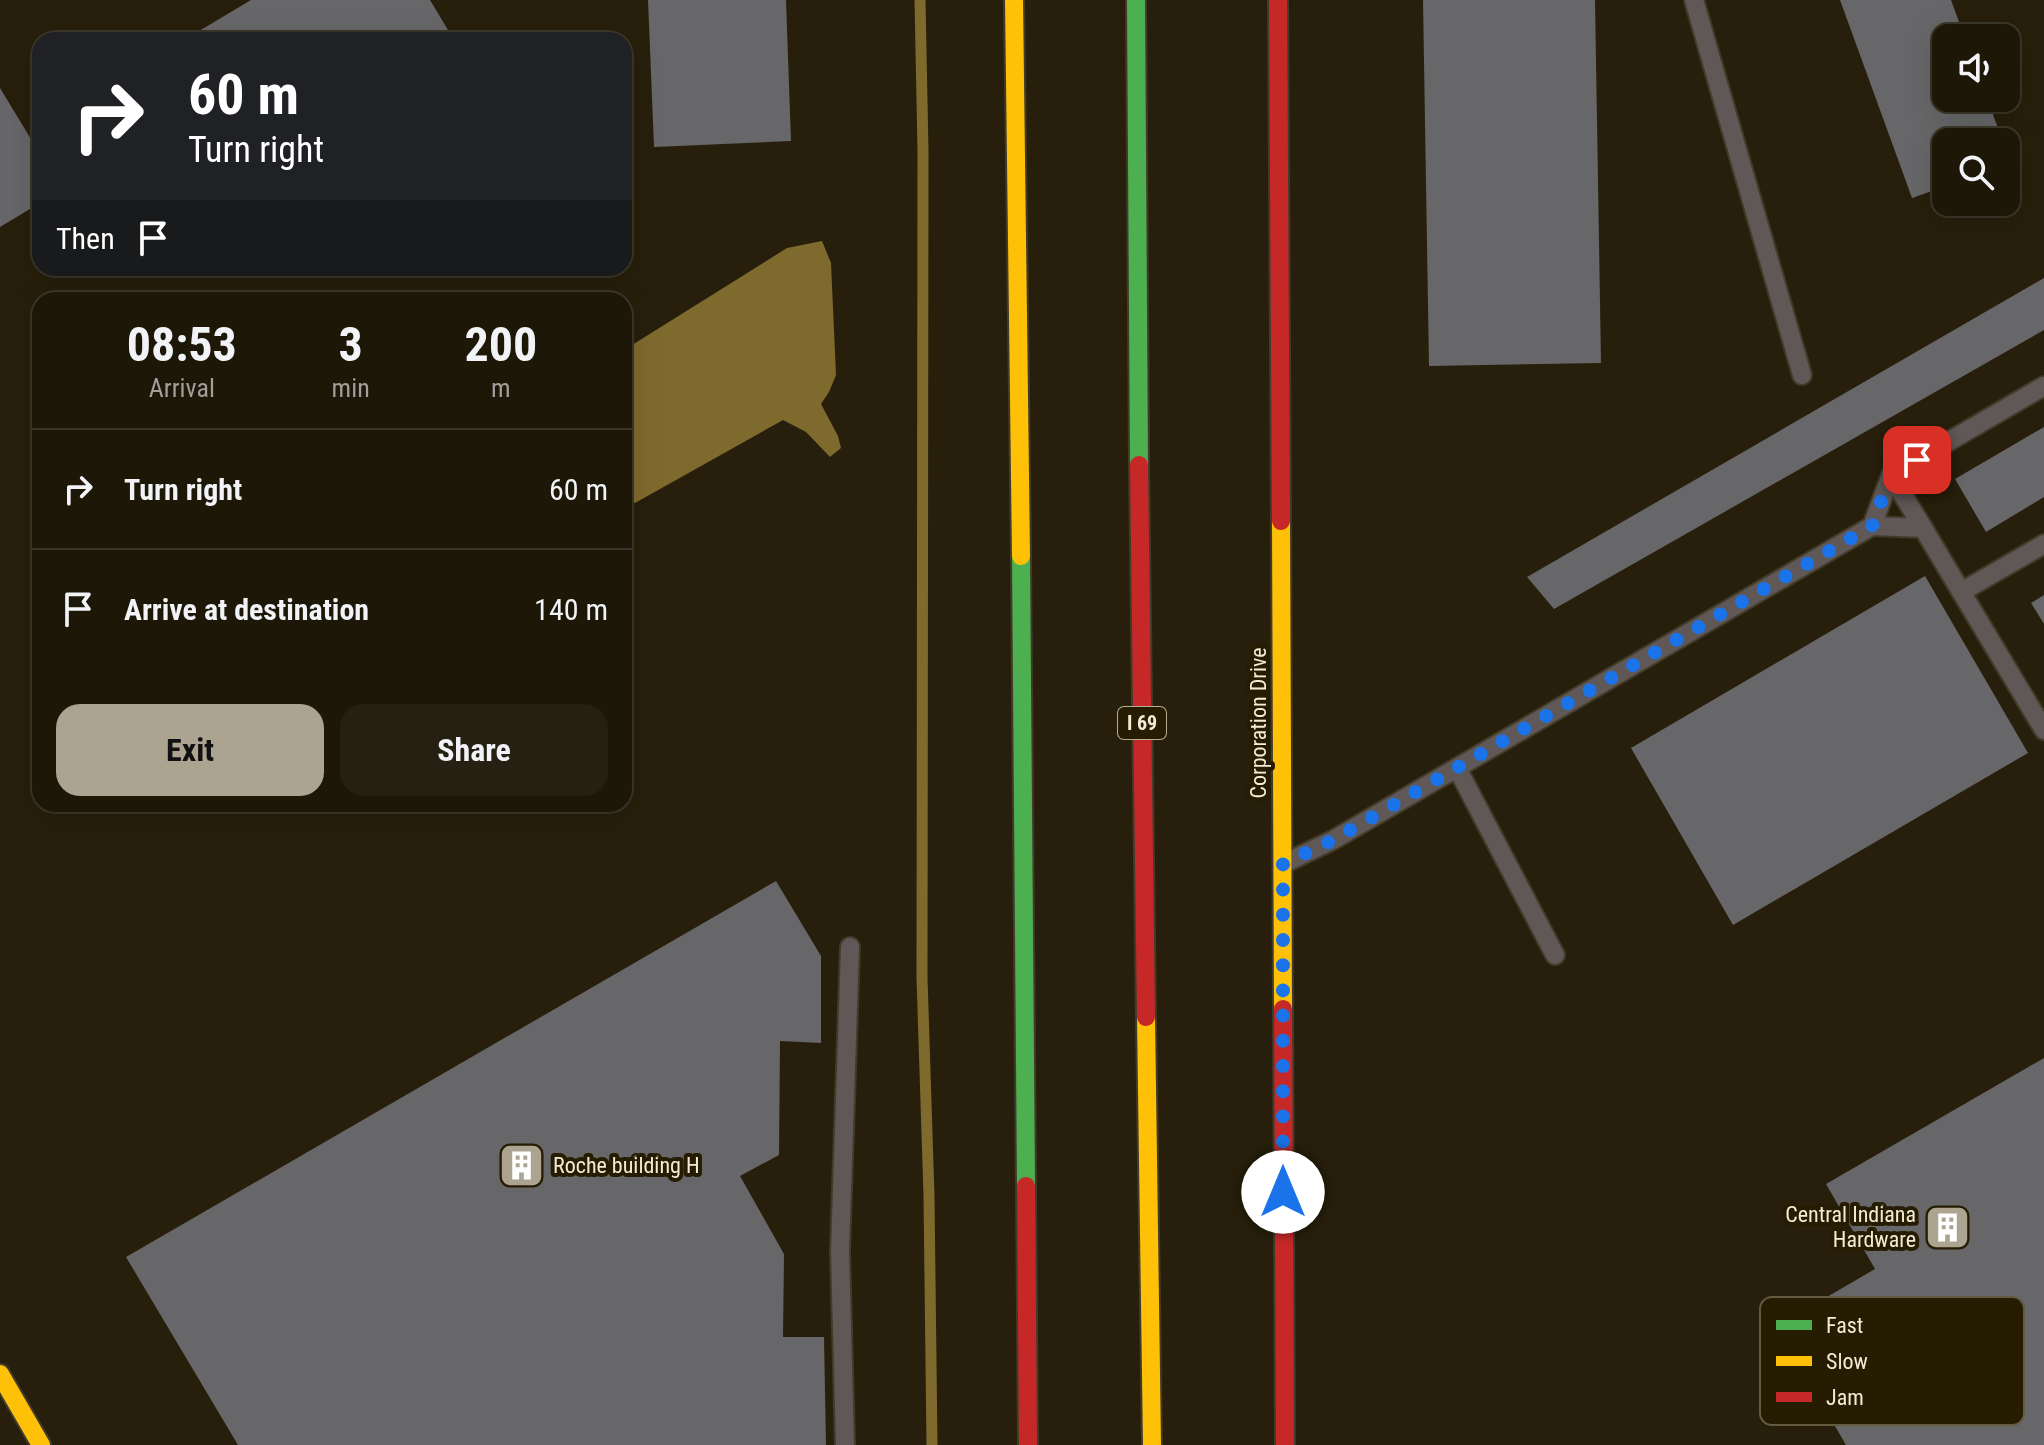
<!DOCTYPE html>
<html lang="en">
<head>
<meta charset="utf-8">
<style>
  :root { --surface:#1d1708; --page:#252012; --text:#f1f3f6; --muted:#a09f9c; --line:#3b3629; --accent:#aca490 }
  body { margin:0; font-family:"Roboto Condensed",sans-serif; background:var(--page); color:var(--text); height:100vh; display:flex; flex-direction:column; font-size:30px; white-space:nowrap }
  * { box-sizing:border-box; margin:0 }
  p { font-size:26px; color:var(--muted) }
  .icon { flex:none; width:44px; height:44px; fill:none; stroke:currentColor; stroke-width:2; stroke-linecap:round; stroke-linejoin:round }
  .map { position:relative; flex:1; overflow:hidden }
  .details { position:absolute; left:32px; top:292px; width:600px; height:520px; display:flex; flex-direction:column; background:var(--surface); border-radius:24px; box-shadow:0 8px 32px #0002,0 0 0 2px var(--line) }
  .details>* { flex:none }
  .banner { position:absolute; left:32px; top:32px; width:600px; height:244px; border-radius:24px; box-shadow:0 8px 32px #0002,0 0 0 2px var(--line); background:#202124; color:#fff; overflow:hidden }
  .controls { position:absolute; left:1932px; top:24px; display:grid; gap:16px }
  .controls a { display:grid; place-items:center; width:88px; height:88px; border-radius:16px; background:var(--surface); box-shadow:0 8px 32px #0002,0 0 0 2px var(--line); font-size:40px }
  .pin { position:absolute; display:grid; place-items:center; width:68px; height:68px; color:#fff; margin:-34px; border-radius:16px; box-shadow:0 4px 12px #0006 }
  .me { position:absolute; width:88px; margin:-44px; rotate:0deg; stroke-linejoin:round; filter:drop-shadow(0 0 6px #0008) }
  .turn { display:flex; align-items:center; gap:28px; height:168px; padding:0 24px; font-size:36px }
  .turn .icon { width:104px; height:104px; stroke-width:2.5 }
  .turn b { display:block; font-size:56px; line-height:68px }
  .then { display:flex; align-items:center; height:76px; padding:0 24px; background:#0003; gap:16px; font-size:30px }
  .eta { display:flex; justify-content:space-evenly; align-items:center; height:136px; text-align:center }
  .eta b { font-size:48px; font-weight:700; line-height:56px }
  .button { display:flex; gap:16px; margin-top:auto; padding:16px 24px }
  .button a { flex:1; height:92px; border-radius:24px; background:var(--accent); color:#111; font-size:32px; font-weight:700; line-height:92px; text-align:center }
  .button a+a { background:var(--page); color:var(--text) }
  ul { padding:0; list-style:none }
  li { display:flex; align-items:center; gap:24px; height:120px; padding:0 24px; border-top:2px solid var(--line) }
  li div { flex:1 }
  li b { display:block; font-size:30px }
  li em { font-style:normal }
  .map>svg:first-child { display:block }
</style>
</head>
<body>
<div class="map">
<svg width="2044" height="1445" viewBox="0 0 2044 1445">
  <rect width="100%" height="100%" fill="#271f0b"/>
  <polygon fill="#7f6a2e" points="822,241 831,263 836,375 829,392 821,404 838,436 841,448 830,457 806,432 783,420 635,503 624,497 624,350 787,248"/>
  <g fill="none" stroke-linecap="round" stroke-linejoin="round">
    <polyline stroke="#7f6a2e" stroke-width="11" points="920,0 923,151 922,978 929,1196 932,1445"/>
  </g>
  <g fill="#676668">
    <polygon points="251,0 430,0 454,40 184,40"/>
    <polygon points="648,0 786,0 791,141 654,147"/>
    <polygon points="1423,0 1595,0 1601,363 1429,366"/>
    <polygon points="1840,0 1951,0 1965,38 1946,38 1946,98 1987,98 2003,142 1946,142 1946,186 1912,198"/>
    <polygon points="0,88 40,154 40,203 0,227"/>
    <polygon points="2044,278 2044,330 1554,609 1527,577"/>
    <polygon points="2044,427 2044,497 1986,532 1955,479"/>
    <polygon points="1925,576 2028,753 1733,925 1631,748"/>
    <polygon points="2044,595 2044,624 2031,603"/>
    <polygon points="776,881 821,956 821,1043 780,1041 779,1155 740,1176 784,1254 783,1337 824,1337 826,1445 238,1445 126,1257"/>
    <polygon points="2044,1058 2044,1445 1846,1445 1777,1326 1875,1269 1826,1184"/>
  </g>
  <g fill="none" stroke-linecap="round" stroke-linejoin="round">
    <defs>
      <g id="lane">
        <polyline points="1694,0 1802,375"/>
        <polyline points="1891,475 2044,386"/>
        <polyline points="1923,528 2044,730"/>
        <polyline points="1961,592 2044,544"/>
        <polyline points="1457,768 1555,955"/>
        <polyline points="1283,864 1333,840 1872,526 1891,475 1923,528 1872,526"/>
        <polyline points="845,1445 840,1251 850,947"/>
      </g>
      <g id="fast">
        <polyline points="1136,0 1139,465"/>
        <polyline points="1021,556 1026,1186"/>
      </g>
      <g id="slow">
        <polyline points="1014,0 1021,556"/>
        <polyline points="1281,521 1283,1009"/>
        <polyline points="1146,1017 1152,1445"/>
        <polyline points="0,1374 41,1445"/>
      </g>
      <g id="jam">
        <polyline points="1278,0 1281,521"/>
        <polyline points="1139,465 1146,1017"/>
        <polyline points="1283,1009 1285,1445"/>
        <polyline points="1026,1186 1028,1445"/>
      </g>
    </defs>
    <use href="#lane" stroke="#413b2a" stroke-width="22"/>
    <use href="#fast" stroke="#413b2a" stroke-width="22"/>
    <use href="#slow" stroke="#413b2a" stroke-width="22"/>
    <use href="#jam" stroke="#413b2a" stroke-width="22"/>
    <use href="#lane" stroke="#5f5857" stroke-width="18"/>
    <use href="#fast" stroke="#4caf50" stroke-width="18"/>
    <use href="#slow" stroke="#ffc107" stroke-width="18"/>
    <use href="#jam" stroke="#c62828" stroke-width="18"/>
  </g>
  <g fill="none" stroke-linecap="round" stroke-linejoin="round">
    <polyline stroke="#1a73e8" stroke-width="14" stroke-dasharray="0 25.2" points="1283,1192 1283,864 1333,840 1872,526 1891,475 1917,460"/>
  </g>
  <defs>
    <symbol id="building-square" viewBox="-11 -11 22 22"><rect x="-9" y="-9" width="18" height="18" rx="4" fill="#aca490" stroke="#261c02"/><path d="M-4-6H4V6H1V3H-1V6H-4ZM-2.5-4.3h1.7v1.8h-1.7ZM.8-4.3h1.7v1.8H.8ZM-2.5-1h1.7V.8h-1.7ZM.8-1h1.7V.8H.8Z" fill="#fff"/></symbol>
  </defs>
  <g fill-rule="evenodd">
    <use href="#building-square" x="496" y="1140" width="51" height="51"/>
    <use href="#building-square" x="1922" y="1202" width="51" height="51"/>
  </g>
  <g text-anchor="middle" stroke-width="8" stroke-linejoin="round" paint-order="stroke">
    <rect fill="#261c02" stroke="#b6ad97" stroke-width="2" x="1118" y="707" width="48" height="32" rx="6"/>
    <g font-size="20" font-weight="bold" fill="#f3ebd7">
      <text x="1142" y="730">I 69</text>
    </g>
    <g font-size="22" fill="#f3ebd7" stroke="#261c02">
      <text transform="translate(1258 723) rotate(-90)" y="8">Corporation Drive</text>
    </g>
    <g font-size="22" fill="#f3ebd7" stroke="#261c02" text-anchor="start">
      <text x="553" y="1173">Roche building H</text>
      <text x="1916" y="1222" text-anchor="end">Central Indiana<tspan x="1916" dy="25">Hardware</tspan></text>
    </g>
  </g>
  <rect x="1760" y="1297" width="264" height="128" rx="12" fill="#261c02" stroke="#645a42" stroke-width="2"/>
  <rect x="1776" y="1320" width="36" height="10" fill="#4caf50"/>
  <rect x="1776" y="1356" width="36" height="10" fill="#ffc107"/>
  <rect x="1776" y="1392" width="36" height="10" fill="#c62828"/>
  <g font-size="22" fill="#f3ebd7">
    <text x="1826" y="1333">Fast</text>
    <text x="1826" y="1369">Slow</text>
    <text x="1826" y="1405">Jam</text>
  </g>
</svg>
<div class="controls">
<a><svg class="icon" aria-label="sound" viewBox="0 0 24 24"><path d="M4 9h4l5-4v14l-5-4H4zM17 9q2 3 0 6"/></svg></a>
<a><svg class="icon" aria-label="search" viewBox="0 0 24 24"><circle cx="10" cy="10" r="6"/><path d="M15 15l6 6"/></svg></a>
</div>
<div class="pin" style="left:1917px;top:460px;background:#d93025"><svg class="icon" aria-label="arrive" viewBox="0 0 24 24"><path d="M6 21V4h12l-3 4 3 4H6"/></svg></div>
<svg class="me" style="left:1283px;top:1192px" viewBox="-20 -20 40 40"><circle r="19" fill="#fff"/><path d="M0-13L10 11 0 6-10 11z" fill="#1a73e8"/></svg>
<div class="banner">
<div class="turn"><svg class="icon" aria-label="right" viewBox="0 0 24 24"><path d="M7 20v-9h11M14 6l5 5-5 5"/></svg><div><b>60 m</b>Turn right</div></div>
<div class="then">Then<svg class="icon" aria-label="arrive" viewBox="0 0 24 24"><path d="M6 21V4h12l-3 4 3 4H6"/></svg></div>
</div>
<section class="details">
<div class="eta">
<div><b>08:53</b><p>Arrival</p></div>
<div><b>3</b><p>min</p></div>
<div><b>200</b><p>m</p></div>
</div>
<ul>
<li><svg class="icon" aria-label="right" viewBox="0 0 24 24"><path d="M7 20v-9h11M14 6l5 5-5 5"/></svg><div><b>Turn right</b></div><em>60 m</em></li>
<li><svg class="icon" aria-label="arrive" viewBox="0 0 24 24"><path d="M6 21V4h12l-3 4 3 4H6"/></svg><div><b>Arrive at destination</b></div><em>140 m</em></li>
</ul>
<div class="button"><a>Exit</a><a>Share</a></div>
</section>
</div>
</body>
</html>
